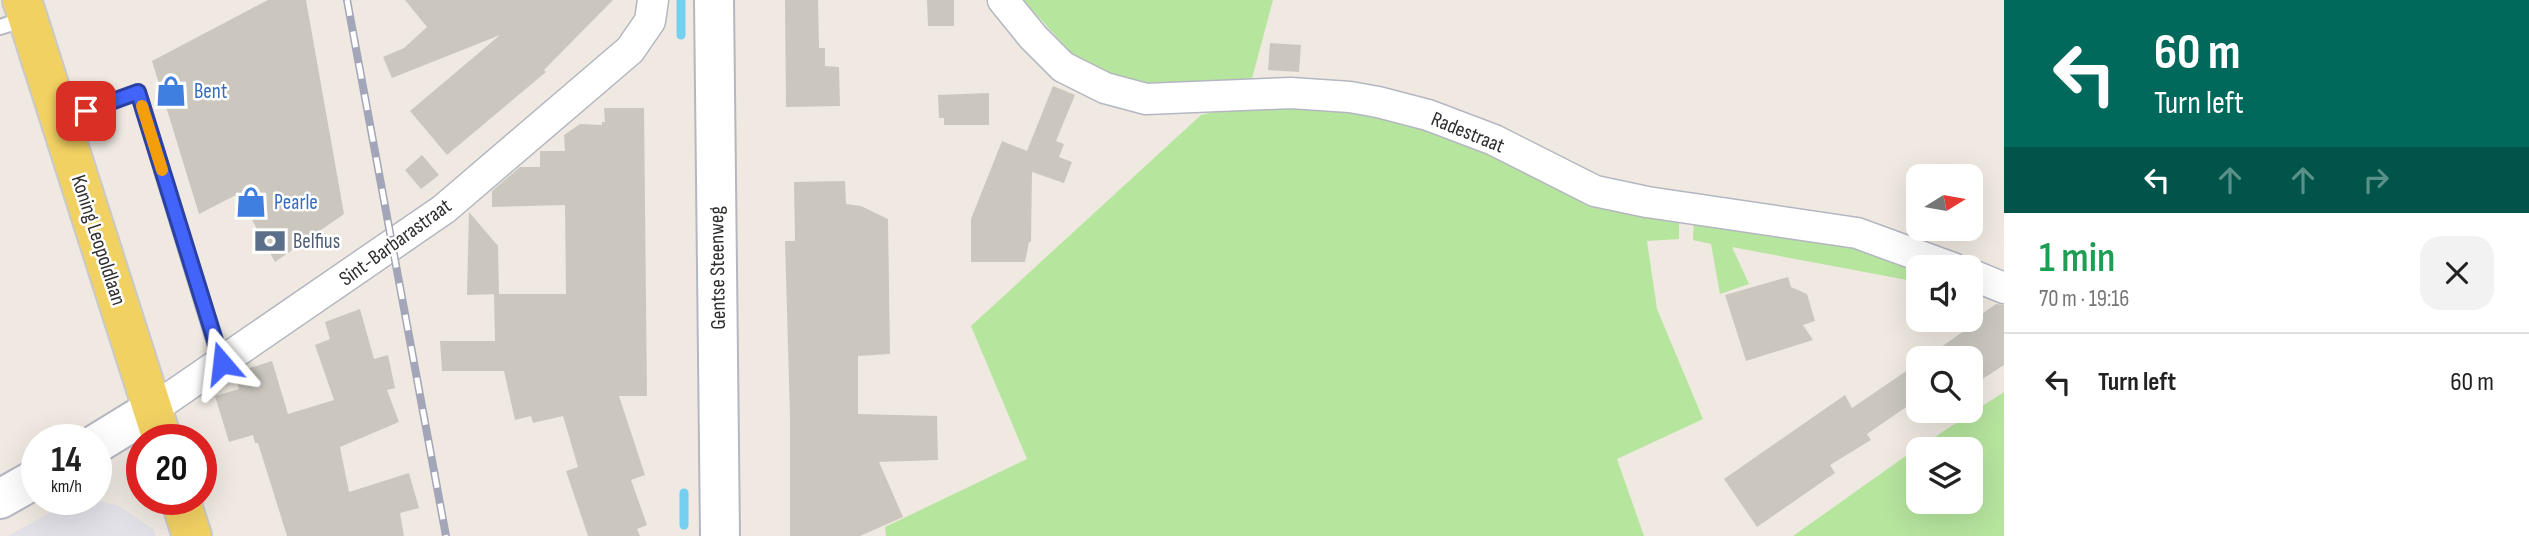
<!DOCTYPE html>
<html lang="en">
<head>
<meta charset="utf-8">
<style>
  :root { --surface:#fff; --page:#f2f2f2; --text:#222; --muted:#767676; --line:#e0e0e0 }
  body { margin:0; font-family:"Sofia Sans Condensed",sans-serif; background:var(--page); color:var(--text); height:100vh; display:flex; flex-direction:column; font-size:26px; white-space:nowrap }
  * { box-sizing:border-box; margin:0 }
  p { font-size:23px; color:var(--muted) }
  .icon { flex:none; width:38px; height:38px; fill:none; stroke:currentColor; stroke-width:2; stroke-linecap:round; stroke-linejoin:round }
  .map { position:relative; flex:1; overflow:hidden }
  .drawer { display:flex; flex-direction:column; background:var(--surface); width:525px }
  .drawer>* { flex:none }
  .hud { background:#00695c; color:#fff; overflow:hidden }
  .needle { width:46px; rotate:79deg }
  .controls { position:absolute; left:1906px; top:164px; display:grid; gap:14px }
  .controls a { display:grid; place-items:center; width:77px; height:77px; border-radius:14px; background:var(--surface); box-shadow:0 7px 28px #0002; font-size:35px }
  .speed { position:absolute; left:21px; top:424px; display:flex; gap:14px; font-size:35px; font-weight:700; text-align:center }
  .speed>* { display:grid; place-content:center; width:91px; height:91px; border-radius:50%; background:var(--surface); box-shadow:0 7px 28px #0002; line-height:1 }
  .speed small { font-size:18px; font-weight:400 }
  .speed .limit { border:10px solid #d22; background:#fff; color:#111 }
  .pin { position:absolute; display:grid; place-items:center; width:60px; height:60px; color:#fff; margin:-30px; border-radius:14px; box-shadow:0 4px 10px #0006 }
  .me { position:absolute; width:77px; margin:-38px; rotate:343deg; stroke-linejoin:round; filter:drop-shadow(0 0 5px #0008) }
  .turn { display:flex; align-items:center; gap:24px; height:147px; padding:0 35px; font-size:32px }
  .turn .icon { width:91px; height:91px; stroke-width:2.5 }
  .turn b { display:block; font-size:49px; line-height:60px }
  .lanes { display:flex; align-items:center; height:66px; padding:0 35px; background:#0003; justify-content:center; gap:35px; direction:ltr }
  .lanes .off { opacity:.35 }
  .round { display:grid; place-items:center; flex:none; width:74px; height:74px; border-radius:21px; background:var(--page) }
  .headline { display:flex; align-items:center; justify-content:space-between; height:119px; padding:0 35px }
  h1 { font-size:42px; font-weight:600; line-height:52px; color:#1e9e55 }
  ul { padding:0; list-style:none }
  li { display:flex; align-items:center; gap:21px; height:98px; padding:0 35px; border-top:2px solid var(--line) }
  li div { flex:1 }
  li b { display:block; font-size:26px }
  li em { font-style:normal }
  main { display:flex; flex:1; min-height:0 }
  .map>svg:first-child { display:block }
</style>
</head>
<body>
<main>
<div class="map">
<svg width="2004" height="536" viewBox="0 0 2004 536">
  <rect width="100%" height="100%" fill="#efe9e1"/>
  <polygon fill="#e3e1e8" points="74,499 92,499 119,506 153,529 156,536 8,536"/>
  <g fill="#b6e59e" fill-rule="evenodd">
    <polygon points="1023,0 1273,0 1251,82 1153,88 1109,76 1075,57"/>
    <polygon points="1251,104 1374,108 1679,216 1679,239 1647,241 1657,309 1703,419 1617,459 1644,536 886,536 885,527 1027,459 971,326 1201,115"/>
    <polygon points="1694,217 1818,232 1918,268 1918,282 1732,247 1749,284 1720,294 1711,244 1693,240"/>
    <path d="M2004,392v144h-211l117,-83zM1918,450h52v52h-52z"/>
  </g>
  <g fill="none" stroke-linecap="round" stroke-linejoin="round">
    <g stroke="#75cff0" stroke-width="9">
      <polyline points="681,0 681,35"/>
      <polyline points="684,493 684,525"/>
    </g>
  </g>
  <g fill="#cbc7bf">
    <polygon points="268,0 306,0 344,214 275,262 238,194 199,214 152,61"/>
    <polygon points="405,0 613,0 544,70 546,72 447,155 410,111 500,35 392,78 383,57 404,48 427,27"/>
    <polygon points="785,0 818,0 819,48 825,48 825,66 839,67 840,106 786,107"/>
    <polygon points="927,0 954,0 954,26 928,26"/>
    <polygon points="1270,43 1301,45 1299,72 1268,70"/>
    <polygon points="1053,86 1075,95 1056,141 1064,144 1059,157 1072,162 1064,183 1032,172 1031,242 1029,242 1025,262 971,262 971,219 1002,141 1027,151"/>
    <polygon points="989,93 989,125 944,125 944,118 939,118 938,95"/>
    <polygon points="604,108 644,108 647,396 619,396 645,475 631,480 647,525 637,529 640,536 588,536 566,471 578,467 563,416 533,423 531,416 515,420 504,371 442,371 440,341 495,341 494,294 566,294 565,205 492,207 492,191 520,167 540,167 540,151 565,151 564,135 580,124 602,125 602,122 605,122"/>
    <polygon points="422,155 439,175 421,189 405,170"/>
    <polygon points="845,181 846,204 861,206 888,219 890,354 858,356 858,414 937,416 938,460 879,462 903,517 860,536 790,536 790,416 785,241 795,241 794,182"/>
    <polygon points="469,212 498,246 499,294 467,295"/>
    <polygon points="1788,277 1791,287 1807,294 1815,321 1803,325 1813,340 1746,361 1725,295"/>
    <polygon points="1996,304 2004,305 2004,365 1970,387 1970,359 1924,359 1974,324 1972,321"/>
    <polygon points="360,309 374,359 388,355 395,388 387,390 399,422 340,447 349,492 409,473 419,508 400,513 404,536 287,536 258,443 255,443 253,435 229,442 215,396 239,389 234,375 237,372 272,361 288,414 334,400 315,345 330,339 325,322"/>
    <polygon points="1918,363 1918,399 1867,434 1871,440 1830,465 1835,473 1757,527 1724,479 1845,395 1852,408"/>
  </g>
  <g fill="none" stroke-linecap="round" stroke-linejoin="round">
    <defs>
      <g id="lane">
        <polyline points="0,27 25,19"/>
        <polyline points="60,120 138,92 221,363"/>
      </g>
      <g id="street">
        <polyline points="1003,0 1033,37 1063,67 1105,88 1146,99 1291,93 1350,97 1378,102 1428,115 1494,140 1595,191 1647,202 1857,233 1953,268"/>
        <polyline points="1970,274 2004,288"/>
        <polyline points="153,409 444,209 630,50 650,21 653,0"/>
      </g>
      <g id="secondary">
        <polyline points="714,0 720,536"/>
        <polyline points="96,444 153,409"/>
        <polyline points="0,499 37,478"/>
      </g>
      <g id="primary">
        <polyline points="22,0 162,439"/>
        <polyline points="180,499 192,536"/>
      </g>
    </defs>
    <use href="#lane" stroke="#b4b7c1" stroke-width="18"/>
    <use href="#street" stroke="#b4b7c1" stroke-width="33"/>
    <use href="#secondary" stroke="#b4b7c1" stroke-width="42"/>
    <use href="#primary" stroke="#c9c9c9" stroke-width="42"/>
    <use href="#lane" stroke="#fff" stroke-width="14"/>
    <use href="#street" stroke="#fff" stroke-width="30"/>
    <use href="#secondary" stroke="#fff" stroke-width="38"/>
    <use href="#primary" stroke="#f2d163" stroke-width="38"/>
    <defs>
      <polyline id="rail" points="347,0 446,536"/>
    </defs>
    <use href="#rail" stroke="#a3a6b8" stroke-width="8"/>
    <use href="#rail" stroke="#fff" stroke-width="5" stroke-dasharray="16" stroke-linecap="butt"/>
  </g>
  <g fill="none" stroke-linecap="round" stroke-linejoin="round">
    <defs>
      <polyline id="route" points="86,111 138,92 222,363"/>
    </defs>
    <use href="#route" stroke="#2b41a3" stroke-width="18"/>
    <use href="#route" stroke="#4264fb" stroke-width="12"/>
    <polyline stroke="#f59e0b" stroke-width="12" points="142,106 162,170"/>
  </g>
  <defs>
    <symbol id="shop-bare" viewBox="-9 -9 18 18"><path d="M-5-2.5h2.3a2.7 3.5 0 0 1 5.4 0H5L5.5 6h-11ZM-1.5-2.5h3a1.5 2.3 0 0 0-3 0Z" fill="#3f7fe0" stroke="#fff" stroke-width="2.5" paint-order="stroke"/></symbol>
    <symbol id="bank-bare" viewBox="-9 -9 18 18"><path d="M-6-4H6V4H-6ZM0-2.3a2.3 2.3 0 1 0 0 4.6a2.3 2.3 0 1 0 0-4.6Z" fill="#5c6f8a" stroke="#fff" stroke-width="2.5" paint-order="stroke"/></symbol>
  </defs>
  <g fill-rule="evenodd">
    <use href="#shop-bare" x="149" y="69" width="44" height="44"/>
    <use href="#shop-bare" x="229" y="180" width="44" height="44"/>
    <use href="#bank-bare" x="248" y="219" width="44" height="44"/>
  </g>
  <g text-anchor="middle" stroke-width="5" stroke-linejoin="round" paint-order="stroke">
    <g font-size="21" fill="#366cbe" stroke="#fff" text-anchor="start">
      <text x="194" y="98">Bent</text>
      <text x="274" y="209">Pearle</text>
    </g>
    <g font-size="21" fill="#2e2e2e" stroke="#fff">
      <text transform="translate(1468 132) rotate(22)" y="7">Radestraat</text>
      <text transform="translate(99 240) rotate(72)" y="7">Koning Leopoldlaan</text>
      <text transform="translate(395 242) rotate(-36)" y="7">Sint-Barbarastraat</text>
      <text transform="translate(717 268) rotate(-91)" y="7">Gentse Steenweg</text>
    </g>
    <g font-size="21" fill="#4e5e75" stroke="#fff" text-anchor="start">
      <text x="293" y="248">Belfius</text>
    </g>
  </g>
</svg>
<div class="controls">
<a><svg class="needle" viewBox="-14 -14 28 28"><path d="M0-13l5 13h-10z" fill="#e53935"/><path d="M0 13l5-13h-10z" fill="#767676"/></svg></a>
<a><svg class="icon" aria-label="sound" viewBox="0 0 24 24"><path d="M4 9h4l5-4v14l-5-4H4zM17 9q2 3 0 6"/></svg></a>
<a><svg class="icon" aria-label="search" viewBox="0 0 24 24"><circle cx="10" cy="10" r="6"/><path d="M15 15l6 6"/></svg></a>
<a><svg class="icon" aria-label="layers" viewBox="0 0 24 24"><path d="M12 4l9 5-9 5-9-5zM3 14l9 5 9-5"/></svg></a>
</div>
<div class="speed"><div>14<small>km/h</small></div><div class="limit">20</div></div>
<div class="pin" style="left:86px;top:111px;background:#d93025"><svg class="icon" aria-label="arrive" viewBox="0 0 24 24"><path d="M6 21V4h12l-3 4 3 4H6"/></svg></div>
<svg class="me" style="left:222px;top:363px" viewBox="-20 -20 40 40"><path d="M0-17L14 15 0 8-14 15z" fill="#4264fb" stroke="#fff" stroke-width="4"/></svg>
</div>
<section class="drawer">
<div class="hud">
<div class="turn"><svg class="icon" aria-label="left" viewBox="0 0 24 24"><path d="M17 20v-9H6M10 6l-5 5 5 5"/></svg><div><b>60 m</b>Turn left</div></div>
<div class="lanes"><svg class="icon" aria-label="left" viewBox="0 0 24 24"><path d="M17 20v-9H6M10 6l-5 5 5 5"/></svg><svg class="icon off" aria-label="ahead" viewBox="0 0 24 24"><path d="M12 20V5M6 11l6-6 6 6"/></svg><svg class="icon off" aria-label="ahead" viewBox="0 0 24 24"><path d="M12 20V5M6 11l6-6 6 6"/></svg><svg class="icon off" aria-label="right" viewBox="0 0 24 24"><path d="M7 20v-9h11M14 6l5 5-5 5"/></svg></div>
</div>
<div class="headline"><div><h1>1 min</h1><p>70 m · 19:16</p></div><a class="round"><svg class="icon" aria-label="close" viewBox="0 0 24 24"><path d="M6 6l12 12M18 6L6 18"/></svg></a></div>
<ul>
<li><svg class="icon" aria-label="left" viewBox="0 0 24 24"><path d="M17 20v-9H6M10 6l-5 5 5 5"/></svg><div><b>Turn left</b></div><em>60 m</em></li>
</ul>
</section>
</main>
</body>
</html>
